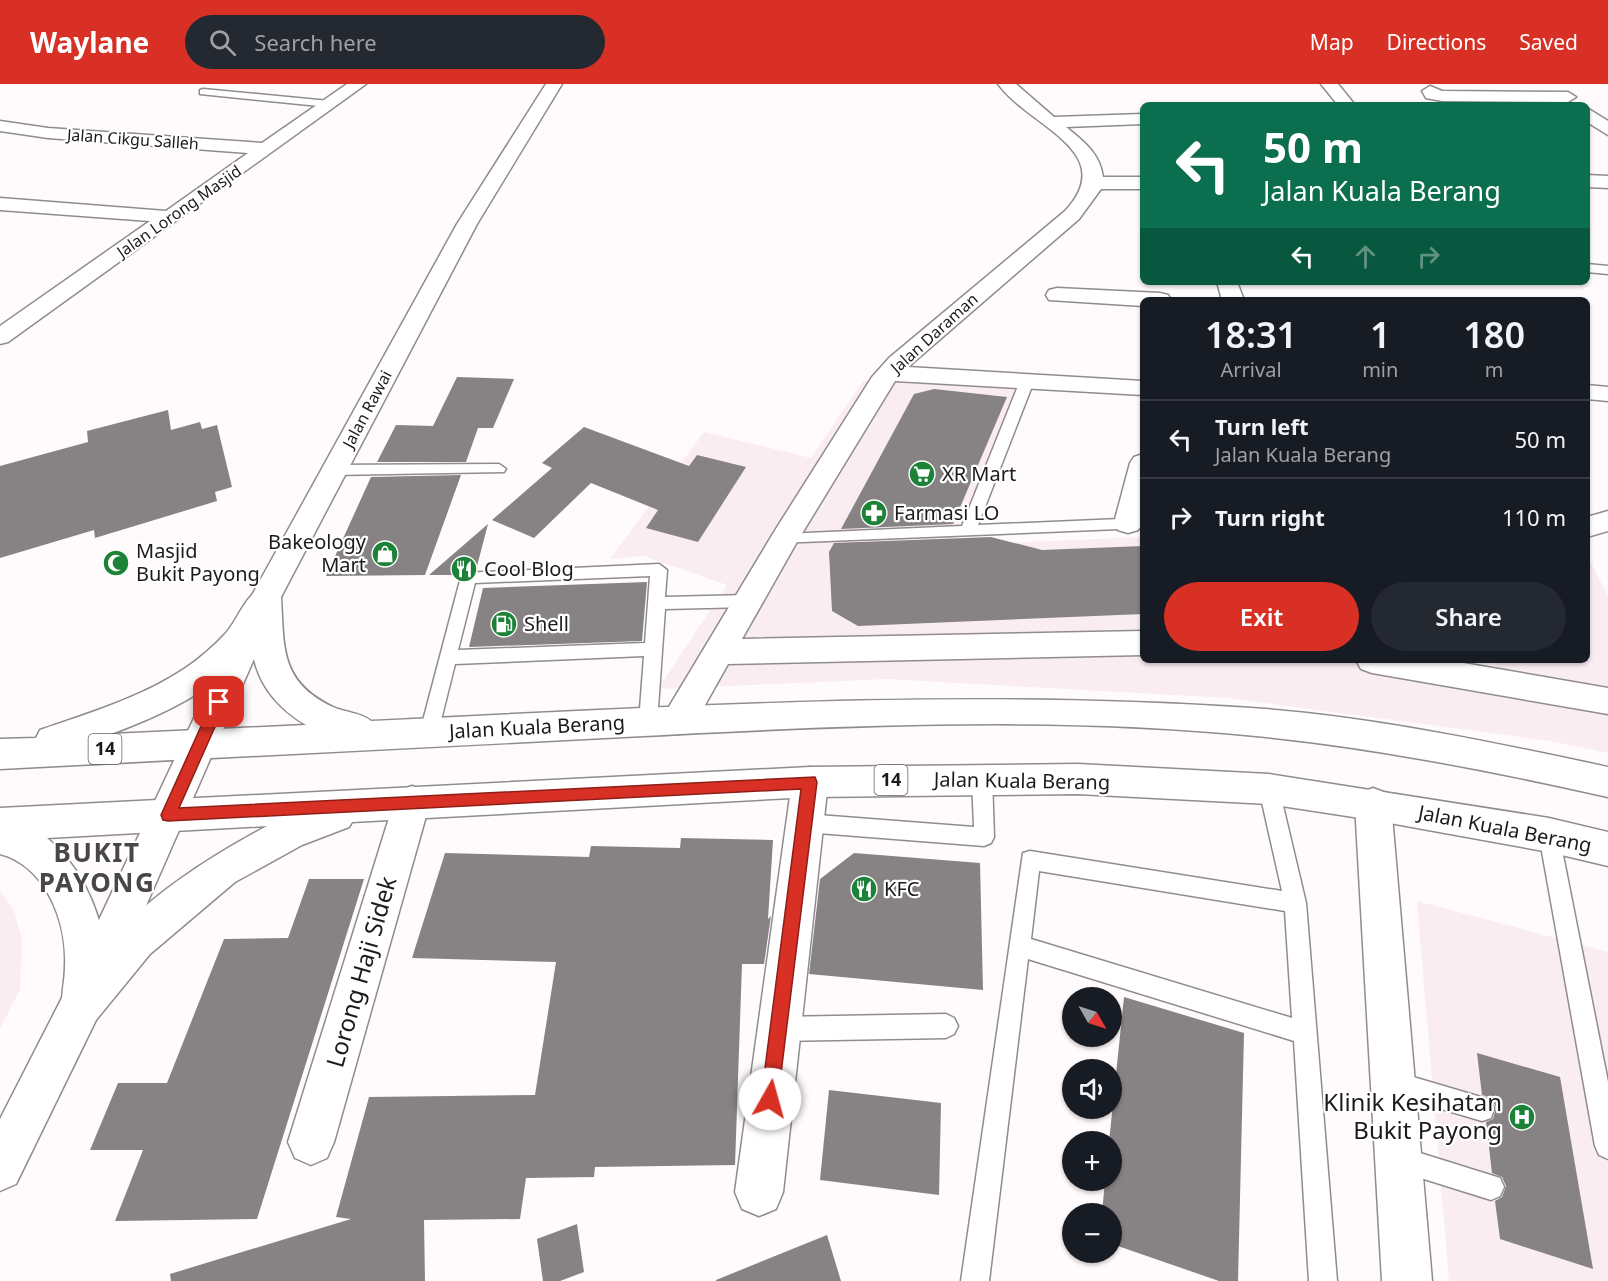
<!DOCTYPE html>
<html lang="en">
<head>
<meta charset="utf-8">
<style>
  :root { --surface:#171b24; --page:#242831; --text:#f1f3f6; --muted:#9ea1a6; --line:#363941; --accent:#d93025 }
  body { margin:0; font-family:"Noto Sans",sans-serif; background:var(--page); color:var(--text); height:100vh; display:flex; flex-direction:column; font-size:22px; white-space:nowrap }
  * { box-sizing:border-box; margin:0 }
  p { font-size:20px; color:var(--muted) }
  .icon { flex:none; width:33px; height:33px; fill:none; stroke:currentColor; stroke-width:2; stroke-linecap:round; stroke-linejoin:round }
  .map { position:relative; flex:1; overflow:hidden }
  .panel { position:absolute; left:1140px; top:213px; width:450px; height:366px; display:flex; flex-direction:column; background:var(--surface); border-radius:9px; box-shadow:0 2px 4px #0004 }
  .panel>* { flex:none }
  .guide { position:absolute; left:1140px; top:18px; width:450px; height:183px; border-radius:9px; box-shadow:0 2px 4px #0004; background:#0b6e4f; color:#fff; overflow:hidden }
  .needle { width:39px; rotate:129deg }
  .fabs { position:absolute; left:1062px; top:903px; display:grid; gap:12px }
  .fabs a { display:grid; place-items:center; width:60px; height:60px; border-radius:50%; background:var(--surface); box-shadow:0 2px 4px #0004; font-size:30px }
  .pin { position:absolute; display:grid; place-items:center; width:51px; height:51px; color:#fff; margin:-26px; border-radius:12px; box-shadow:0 3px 9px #0006 }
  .me { position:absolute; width:66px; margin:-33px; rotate:7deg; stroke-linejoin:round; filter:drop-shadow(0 0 4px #0008) }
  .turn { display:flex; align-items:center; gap:21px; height:126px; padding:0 24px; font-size:27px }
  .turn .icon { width:78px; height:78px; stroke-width:2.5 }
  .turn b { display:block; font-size:42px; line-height:51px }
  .lanes { display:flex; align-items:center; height:57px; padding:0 24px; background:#0003; justify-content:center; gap:30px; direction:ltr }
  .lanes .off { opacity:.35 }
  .eta { display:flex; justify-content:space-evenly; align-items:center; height:102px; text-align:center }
  .eta b { font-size:36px; font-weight:600; line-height:42px }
  .cta { display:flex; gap:12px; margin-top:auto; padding:12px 24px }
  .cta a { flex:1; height:69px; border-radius:36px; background:var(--accent); color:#fff; font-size:24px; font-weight:600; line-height:69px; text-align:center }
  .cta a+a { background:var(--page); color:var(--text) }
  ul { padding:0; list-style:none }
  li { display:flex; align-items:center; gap:18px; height:78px; padding:0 24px; border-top:2px solid var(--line) }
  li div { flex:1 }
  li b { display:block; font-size:22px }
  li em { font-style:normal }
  header { display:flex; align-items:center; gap:36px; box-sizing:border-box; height:84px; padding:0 30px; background:var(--accent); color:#fff }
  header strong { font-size:28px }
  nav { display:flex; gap:33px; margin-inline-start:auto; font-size:21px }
  .search { width:420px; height:54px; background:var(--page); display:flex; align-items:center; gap:15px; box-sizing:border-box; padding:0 21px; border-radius:33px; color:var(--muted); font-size:22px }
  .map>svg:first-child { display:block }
</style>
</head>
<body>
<header>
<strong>Waylane</strong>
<div class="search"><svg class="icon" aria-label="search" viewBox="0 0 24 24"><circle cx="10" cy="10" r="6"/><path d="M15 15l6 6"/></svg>Search here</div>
<nav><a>Map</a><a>Directions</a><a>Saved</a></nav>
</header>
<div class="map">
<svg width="1608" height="1197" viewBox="0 0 1608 1197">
  <rect width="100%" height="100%" fill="#fffafb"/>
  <g fill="#faedf1">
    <polygon points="863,297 1018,305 954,461 1143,453 1143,576 1390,576 1499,592 1494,576 1587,576 1589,475 1608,512 1608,669 1551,657 1227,614 888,595 658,605 727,501 644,472 610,475 704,348 811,374"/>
    <polygon points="0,807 14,826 22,856 20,905 0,945"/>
    <polygon points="1417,817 1608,868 1608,1197 1449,1197"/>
  </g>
  <g fill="#878284">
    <polygon points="457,293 514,295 493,344 478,344 466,378 377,378 396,341 433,342"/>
    <polygon points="934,305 1007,313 953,440 841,445 914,310"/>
    <polygon points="168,326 171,346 200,338 202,345 217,341 232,403 215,408 217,417 95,454 94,446 0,474 0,382 88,358 87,347"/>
    <polygon points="584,343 689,382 697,371 746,383 698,458 646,444 658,426 591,399 534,454 492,436 552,384 542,379"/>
    <polygon points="461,391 425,491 326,492 371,393"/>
    <polygon points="488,440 476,486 462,487 459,491 429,491"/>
    <polygon points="991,453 1042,466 1143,462 1143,530 858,542 832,527 829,468 834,459"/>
    <polygon points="647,498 642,557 469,563 483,504"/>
    <polygon points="681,754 773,756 768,835 771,832 764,880 742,880 735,1081 595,1083 594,1093 526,1094 520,1135 424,1136 425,1197 171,1197 170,1190 351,1135 336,1133 369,1013 535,1011 556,878 412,874 445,769 589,773 591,762 680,764"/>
    <polygon points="854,769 980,779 983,906 809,890 820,795"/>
    <polygon points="309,795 364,795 257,1135 115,1137 143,1066 90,1066 118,999 167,999 224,855 288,854"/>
    <polygon points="1124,913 1244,949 1238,1197 1219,1197 1112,1160 1112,1130 1102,1130 1105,1096 1112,1096 1112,1058 1109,1058"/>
    <polygon points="1477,969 1560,993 1593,1185 1500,1155 1495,1117 1502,1113 1506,1102 1502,1093 1492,1089 1486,1038 1493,1035 1496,1024 1492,1014 1482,1011"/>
    <polygon points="829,1006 941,1019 939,1111 820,1096"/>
    <polygon points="577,1140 584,1188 560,1197 543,1197 537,1155"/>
    <polygon points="827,1151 841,1197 716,1197 716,1196"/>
  </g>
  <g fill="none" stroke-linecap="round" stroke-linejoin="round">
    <defs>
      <g id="lane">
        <polygon points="203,5 329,17 334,20 329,23 200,10 200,6"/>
        <polygon points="1587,180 1608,182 1608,190 1587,188"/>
        <polygon points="1027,293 1034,297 978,441 1143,434 1143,444 778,459 776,455 778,451 784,450 962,442 1020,297"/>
        <polygon points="499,380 506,385 504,388 333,391 326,386 333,381"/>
        <path d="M659,480l8,6 -2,27 84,-2 8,6 -8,6 -84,2 -8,113 -2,5 -7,3 -7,-3 -2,-5 5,-66 -189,8 -17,68 -2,5 -7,3 -7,-3 -2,-5 42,-159zM650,492l-5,67 -187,7 17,-67z"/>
        <polygon points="982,686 989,688 992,694 994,753 991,759 984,762 805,748 798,745 795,739 798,733 805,730 974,743 972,694 975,688"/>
        <path d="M1269,697l7,2 3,6 27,114 31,378h-28l-15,-240 -266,-82 -39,322h-28l62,-428 7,-2 252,40 -23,-102 3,-6zM1039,787l246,40 7,107 -261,-79z"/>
        <polygon points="1549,742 1556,745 1559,751 1608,998 1608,1075 1599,1071 1595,1062 1539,751 1542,745"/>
        <polygon points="946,930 954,934 958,942 954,950 946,954 779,957 771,953 767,945 771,937 779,933"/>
        <polygon points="1393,987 1491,1016 1494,1025 1491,1034 1482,1037 1384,1008 1381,999 1384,990"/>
        <polygon points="1401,1063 1500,1094 1504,1103 1500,1112 1491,1116 1392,1085 1388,1076 1392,1067"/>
      </g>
      <g id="street">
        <polygon points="347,0 366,0 8,258 0,260 0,242 150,137 0,126 0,114 166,127 248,69 48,54 0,47 0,37 48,44 262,59"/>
        <path d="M998,0h18l38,33 89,-3v10l-77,3c17,14 34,26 37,50h40v12h-42l-22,30 -171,148 235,14v14l-248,-14 -97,159 -56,99 401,-8v24l-415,9 -37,66 -12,4 -12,-4 -5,-10 5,-10 107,-178 98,-155 17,-19 176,-147c56,-60 -37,-85 -67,-127z"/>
        <polygon points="1321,0 1338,0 1355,21 1338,21"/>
        <polygon points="1430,2 1442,7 1568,8 1576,13 1568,18 1442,17 1426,14 1422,7"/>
        <polygon points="1587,24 1608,37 1608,51 1587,38"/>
        <polygon points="1587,91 1608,92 1608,104 1587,103"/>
        <polygon points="1217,198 1237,198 1244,216 1222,216"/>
        <polygon points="1057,204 1160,209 1168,211 1171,216 1143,216 1143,222 1049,216 1046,211 1049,206"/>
        <polygon points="1587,301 1608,303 1608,317 1587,315"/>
        <polygon points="1143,370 1143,436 1138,446 1128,449 1118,446 1114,439 1130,379 1134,373"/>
        <polygon points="1608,427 1608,447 1587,453 1587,433"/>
        <polygon points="1356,576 1446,576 1608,604 1608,630 1372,589 1361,585"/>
        <polygon points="810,683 823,687 828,698 783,1108 776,1125 759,1132 742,1125 735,1108 792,698 797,687"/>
        <polygon points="412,702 425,707 430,718 334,1058 327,1074 311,1081 295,1074 288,1058 394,718 399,707"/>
        <polygon points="1373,704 1386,709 1391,720 1432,1197 1382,1197 1355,720 1360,709"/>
      </g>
      <polygon id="secondary" points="546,0 562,0 477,140 281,513 96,936 16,1100 0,1107 0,1035 66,906 251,513 457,140"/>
      <g id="highway">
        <path d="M266,502l11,3 4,8c3,51 -1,85 52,110 11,5 29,6 38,14 293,-14 587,-33 880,-13 119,8 240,34 357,59v30c-116,-26 -233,-49 -352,-61 -206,-21 -425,-10 -632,1 -208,11 -416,21 -624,32v-30l36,-1 4,-8c49,-17 100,-32 144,-61 15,-10 29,-22 42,-36 13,-15 20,-41 40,-47zM252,562c3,35 24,61 54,79l-195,9c51,-19 106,-44 141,-88z"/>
        <path d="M1078,680l191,10 280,44 59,14v34l-59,-14 -176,-32 -104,-16 -191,-10 -268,3 -458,25 -3,5 -47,18 -67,37 -85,72 -54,66 -15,6 -15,-6c-8,-19 -1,-34 -1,-54 2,-44 -19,-100 -65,-112v-46l810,-41zM267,742c-59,32 -118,69 -162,120 -7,-41 -26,-81 -58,-108z"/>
      </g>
    </defs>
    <use href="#lane" stroke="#908c8d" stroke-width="3"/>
    <use href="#street" stroke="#908c8d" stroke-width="3"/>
    <use href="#secondary" stroke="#908c8d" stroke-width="3"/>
    <use href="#highway" stroke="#908c8d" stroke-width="3"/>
    <use href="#lane" fill="#fff" fill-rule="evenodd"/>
    <use href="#street" fill="#fff" fill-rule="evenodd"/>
    <use href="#secondary" fill="#fff" fill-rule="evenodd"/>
    <use href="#highway" fill="#fff" fill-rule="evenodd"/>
  </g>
  <polygon fill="#d93025" stroke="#8d1f18" stroke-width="1.5" points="219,613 226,618 179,724 815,693 817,698 777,1022 770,1024 764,1022 761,1015 801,705 168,737 163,736 161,731 212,618"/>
  <defs>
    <symbol id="supermarket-disc" viewBox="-11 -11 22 22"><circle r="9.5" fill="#1c8237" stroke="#fff"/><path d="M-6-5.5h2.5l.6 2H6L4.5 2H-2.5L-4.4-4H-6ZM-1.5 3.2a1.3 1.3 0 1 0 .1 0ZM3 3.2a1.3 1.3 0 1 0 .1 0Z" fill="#fff"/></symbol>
    <symbol id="pharmacy-disc" viewBox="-11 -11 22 22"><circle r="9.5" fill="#1c8237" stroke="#fff"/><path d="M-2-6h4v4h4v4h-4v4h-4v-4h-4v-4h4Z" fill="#fff"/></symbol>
    <symbol id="shop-disc" viewBox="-11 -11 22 22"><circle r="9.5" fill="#1c8237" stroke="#fff"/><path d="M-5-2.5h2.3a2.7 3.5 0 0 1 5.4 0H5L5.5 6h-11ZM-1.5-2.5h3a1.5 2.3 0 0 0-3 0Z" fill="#fff"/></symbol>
    <symbol id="mosque-disc" viewBox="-11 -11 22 22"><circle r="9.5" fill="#1c8237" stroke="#fff"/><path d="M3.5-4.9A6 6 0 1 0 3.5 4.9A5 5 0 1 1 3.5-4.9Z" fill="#fff"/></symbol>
    <symbol id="restaurant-disc" viewBox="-11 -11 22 22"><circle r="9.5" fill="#1c8237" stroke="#fff"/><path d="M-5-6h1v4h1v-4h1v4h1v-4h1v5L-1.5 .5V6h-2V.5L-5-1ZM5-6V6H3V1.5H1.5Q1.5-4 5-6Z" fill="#fff"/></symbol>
    <symbol id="fuel-disc" viewBox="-11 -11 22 22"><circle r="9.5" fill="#1c8237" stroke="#fff"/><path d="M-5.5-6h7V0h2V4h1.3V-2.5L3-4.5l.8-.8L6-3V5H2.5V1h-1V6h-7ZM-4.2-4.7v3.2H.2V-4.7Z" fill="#fff"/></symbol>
    <symbol id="hospital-disc" viewBox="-11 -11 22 22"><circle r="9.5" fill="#1c8237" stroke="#fff"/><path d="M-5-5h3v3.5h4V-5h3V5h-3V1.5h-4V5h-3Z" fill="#fff"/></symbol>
  </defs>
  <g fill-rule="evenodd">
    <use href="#supermarket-disc" x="907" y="375" width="30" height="30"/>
    <use href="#pharmacy-disc" x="859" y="414" width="30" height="30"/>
    <use href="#shop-disc" x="370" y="455" width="30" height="30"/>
    <use href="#mosque-disc" x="101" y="464" width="30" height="30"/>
    <use href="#restaurant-disc" x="449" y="470" width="30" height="30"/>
    <use href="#fuel-disc" x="489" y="525" width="30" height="30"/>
    <use href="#restaurant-disc" x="849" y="790" width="30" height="30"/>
    <use href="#hospital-disc" x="1507" y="1018" width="30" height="30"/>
  </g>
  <g text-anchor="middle" stroke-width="4.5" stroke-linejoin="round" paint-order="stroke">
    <g font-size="16" fill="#1c1a1b" stroke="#fff">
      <text transform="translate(133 55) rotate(4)" y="6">Jalan Cikgu Salleh</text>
      <text transform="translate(179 127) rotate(-35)" y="6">Jalan Lorong Masjid</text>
      <text transform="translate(934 249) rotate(-42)" y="6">Jalan Daraman</text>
      <text transform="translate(367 325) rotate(-62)" y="6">Jalan Rawai</text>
    </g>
    <g fill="#fff" stroke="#605f5f" stroke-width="1.5">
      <rect x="88.5" y="650" width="33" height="30" rx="4.5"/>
      <rect x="874.5" y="681" width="33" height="30" rx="4.5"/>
    </g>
    <g font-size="18" font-weight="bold" fill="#1c1a1b">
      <text x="105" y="671">14</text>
      <text x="891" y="702">14</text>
    </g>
    <g font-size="20" fill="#1c1a1b" stroke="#fff" text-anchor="start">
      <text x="942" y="397">XR Mart</text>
      <text x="894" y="436">Farmasi LO</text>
      <text x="366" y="465" text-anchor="end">Bakeology<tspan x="366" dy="23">Mart</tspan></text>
      <text x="136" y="474">Masjid<tspan x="136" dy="23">Bukit Payong</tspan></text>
      <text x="484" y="492">Cool Blog</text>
      <text x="524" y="547">Shell</text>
      <text x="884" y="812">KFC</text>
    </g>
    <g font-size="20" fill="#1c1a1b" stroke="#fff">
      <text transform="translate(537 643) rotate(-3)" y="7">Jalan Kuala Berang</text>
      <text transform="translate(1022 697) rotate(1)" y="7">Jalan Kuala Berang</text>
      <text transform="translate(1505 745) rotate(11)" y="7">Jalan Kuala Berang</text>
    </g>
    <g font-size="24" fill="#1c1a1b" stroke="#fff">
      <text transform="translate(362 888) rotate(-74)" y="8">Lorong Haji Sidek</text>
    </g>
    <g font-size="24" fill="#1c1a1b" stroke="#fff" text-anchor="end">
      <text x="1502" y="1027">Klinik Kesihatan<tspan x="1502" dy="28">Bukit Payong</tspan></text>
    </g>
    <g font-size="26" font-weight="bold" letter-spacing="1.5" fill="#4a4647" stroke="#fff">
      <text x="97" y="778">BUKIT<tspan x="97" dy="30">PAYONG</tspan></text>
    </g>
  </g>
</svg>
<div class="fabs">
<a><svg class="needle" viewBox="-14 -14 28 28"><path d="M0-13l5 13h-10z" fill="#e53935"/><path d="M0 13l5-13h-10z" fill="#9ea1a6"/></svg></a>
<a><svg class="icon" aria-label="sound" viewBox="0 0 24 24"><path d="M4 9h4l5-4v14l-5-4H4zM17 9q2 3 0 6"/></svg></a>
<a>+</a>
<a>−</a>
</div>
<div class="pin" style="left:219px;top:618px;background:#d93025"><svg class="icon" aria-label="arrive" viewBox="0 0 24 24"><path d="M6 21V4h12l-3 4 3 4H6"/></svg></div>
<svg class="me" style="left:770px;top:1015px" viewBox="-20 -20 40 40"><circle r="19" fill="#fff"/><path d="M0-13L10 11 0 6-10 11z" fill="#d93025"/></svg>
<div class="guide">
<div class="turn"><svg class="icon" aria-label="left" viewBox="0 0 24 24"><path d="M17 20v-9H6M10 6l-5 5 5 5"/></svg><div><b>50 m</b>Jalan Kuala Berang</div></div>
<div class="lanes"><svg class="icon" aria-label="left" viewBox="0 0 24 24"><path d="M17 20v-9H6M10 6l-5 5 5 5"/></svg><svg class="icon off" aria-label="ahead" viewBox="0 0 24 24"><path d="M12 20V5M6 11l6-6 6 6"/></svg><svg class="icon off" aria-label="right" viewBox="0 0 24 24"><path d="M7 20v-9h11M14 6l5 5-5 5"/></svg></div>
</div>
<section class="panel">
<div class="eta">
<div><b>18:31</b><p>Arrival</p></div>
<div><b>1</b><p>min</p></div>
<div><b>180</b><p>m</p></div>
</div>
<ul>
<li><svg class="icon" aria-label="left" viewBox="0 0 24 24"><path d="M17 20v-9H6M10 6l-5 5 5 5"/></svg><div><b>Turn left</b><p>Jalan Kuala Berang</p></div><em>50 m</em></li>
<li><svg class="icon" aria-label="right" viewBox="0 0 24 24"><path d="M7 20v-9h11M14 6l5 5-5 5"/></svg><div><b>Turn right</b></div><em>110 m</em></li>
</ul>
<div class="cta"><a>Exit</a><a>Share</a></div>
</section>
</div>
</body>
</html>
